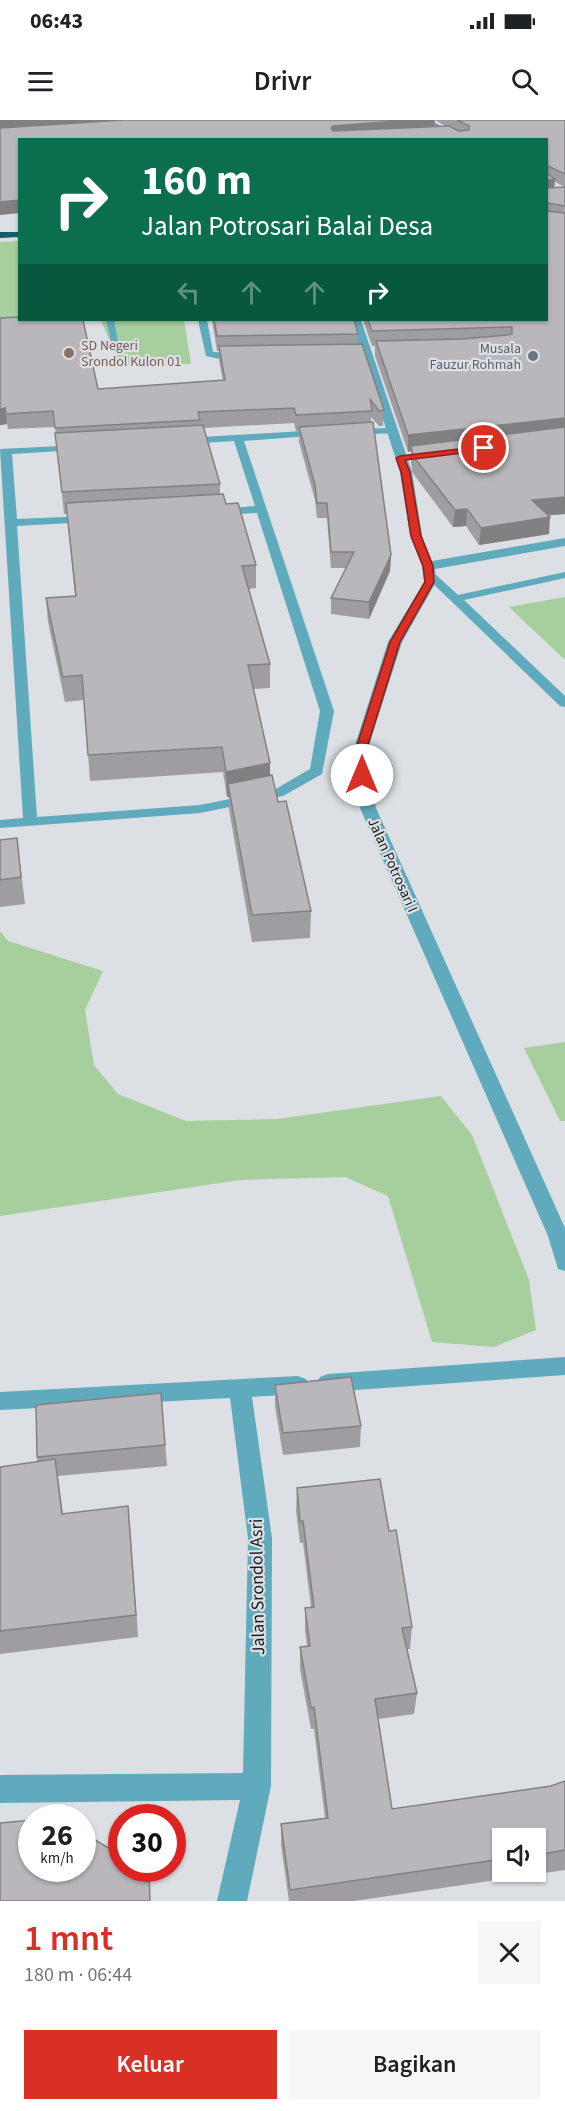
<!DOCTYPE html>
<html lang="id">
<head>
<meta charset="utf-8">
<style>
  :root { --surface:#fff; --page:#f6f6f6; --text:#202124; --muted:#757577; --accent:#d93025 }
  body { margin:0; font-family:"Source Sans 3",sans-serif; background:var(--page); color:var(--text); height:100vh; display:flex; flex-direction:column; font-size:22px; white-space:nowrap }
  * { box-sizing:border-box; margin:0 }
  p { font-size:20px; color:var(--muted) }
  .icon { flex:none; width:33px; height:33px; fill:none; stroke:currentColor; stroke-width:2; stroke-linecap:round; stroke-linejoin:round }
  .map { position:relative; height:1781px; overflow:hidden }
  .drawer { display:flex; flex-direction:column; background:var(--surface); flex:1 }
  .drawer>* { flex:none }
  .hud { position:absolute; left:18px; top:18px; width:530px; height:183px; border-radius:0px; box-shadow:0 2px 4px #0004; background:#0b6e4f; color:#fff; overflow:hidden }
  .controls { position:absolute; left:492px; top:1708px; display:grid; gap:12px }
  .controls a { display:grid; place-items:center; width:54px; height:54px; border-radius:0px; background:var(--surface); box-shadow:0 2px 4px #0004; font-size:30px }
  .speed { position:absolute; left:18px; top:1684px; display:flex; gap:12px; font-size:30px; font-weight:700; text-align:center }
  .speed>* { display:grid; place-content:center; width:78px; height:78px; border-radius:50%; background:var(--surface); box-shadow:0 2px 4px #0004; line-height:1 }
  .speed small { font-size:15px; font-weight:400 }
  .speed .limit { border:9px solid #d22; background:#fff; color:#111 }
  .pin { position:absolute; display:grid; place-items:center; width:51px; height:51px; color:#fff; margin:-26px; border:3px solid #fff; border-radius:50%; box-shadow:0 2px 6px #0007 }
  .me { position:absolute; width:66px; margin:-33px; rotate:0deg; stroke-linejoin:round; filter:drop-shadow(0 0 4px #0008) }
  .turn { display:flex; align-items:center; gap:21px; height:126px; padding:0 24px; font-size:27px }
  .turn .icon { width:78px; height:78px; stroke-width:2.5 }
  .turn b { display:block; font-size:42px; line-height:51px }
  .lanes { display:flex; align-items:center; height:57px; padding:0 24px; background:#0003; justify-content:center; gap:30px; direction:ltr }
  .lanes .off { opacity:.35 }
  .round { display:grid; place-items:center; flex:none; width:63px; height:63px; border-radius:0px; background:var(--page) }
  .headline { display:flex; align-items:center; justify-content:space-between; height:102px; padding:0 24px }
  h1 { font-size:36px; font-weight:600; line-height:45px; color:var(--accent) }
  .action { display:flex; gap:12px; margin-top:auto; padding:12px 24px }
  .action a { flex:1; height:69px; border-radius:0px; background:var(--accent); color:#fff; font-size:24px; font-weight:600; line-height:69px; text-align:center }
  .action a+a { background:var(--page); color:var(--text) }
  .status { display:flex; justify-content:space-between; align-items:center; height:42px; padding:0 30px; background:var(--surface); direction:ltr }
  .status svg { height:16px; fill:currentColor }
  header { display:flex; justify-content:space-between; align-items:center; height:78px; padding:0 24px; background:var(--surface); font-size:27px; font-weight:600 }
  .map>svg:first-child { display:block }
</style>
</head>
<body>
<div class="status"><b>06:43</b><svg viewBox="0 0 49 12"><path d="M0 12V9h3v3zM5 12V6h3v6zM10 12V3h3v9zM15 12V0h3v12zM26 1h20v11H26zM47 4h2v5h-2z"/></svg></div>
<header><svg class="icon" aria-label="menu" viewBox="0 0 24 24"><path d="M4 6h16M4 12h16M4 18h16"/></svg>Drivr<svg class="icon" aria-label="search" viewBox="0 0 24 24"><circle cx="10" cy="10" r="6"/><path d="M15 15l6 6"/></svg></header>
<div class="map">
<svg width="565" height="1781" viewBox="0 0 565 1781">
  <rect width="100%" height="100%" fill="#dcdfe3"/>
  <g fill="#a7cf9e">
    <polygon points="19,121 20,200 184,200 191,244 120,246 101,200 0,205 0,122"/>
    <polygon points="565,477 565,540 509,487"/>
    <polygon points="0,811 8,821 103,851 85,890 94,945 118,974 186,1001 277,999 441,976 472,1015 491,1063 529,1160 536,1210 494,1227 432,1222 388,1076 345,1057 240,1060 0,1096"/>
    <polygon points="565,922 565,1001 560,1001 524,928"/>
  </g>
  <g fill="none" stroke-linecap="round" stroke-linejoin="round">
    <g fill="#5faabd" fill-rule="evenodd">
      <polygon points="106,200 114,200 119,228 112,226"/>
      <polygon points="392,308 397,311 395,313 354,315 349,312 354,309"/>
      <polygon points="319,310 323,311 323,315 244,321 334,591 322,654 283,676 200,693 0,708 0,700 23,698 0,329 81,325 81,329 77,330 12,334 17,399 88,396 93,399 88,402 17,406 37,697 200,685 274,670 310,649 320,591 257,393 219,395 214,392 219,389 255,386 234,321 186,324 181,321 186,318"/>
      <polygon points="429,451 433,452 458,475 565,452 565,458 464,480 565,576 565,587 560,586 423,454"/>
    </g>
    <g fill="#5faabd" fill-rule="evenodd">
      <polygon points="422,0 430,0 467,20 458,20"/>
      <polygon points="198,200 207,200 213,232 242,234 247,237 245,239 224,240 206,236"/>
      <polygon points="351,200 361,200 412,352 422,416 432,441 565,418 565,426 435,449 436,462 402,522 369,625 370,655 376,688 565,1108 565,1151 558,1149 548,1116 360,688 354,655 355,625 388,522 424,462 422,446 410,416 400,352"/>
      <polygon points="565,1237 565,1255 328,1272 320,1269 317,1263 320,1257 328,1254"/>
      <polygon points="298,1256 306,1259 309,1265 306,1271 298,1274 252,1277 272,1418 271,1666 247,1781 217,1781 240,1680 0,1683 0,1655 243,1653 248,1418 230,1278 0,1290 0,1272"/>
    </g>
    <polygon fill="#175c6d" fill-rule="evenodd" points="0,112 20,112 20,117 0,118"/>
  </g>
  <g fill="#9f9da1" fill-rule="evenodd">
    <path d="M0,0h565v67l-10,-5 -1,5h11v327l-16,1v19l-70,11 -13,-19 -13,1 -41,-55 -1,-10v-11l-3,1 -33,-96v-10h-3l-9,-26h183v-180zM435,0l10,6h-10z"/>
    <polygon points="0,198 98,269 223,261 219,241 219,231 217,231 212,200 354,200 358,214 358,224 384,290 383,306 379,306 371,297 371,302 391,435 390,451 369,499 331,494 331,478 346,448 331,448 327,398 317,398 315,380 299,322 299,311 296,311 294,303 204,308 220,364 220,374 226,384 256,445 256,468 248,469 270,544 270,568 253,569 270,643 270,655 311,791 310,818 252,822 229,689 229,677 227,677 223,652 90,661 84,580 65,582 48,502 46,478 75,476 67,394 64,394 55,307 8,309 7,304 0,305"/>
    <polygon points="17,718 25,784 0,787 0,720"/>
    <polygon points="275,1265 361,1306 360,1327 283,1335 275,1286"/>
    <polygon points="161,1273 167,1346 58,1356 63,1394 128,1386 138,1517 0,1534 0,1347 37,1342 37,1337"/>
    <path d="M297,1368l92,43 23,96 -2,22h-3l10,44 -3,21 -36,5 14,90 159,-23 14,-5v89l-211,31h-65l-8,-56v-21l44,-6 -11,-89h-3l-11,-60v-22l7,-1 -2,-16v-22l6,-1 -8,-64h-3l-4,-32zM502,1719h34v33h-34z"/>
  </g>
  <g fill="#828083">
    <polygon points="0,0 171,0 0,12"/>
    <polygon points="409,0 435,0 434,9 333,18 331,8 333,6"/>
    <polygon points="546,46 548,46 547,58 546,58"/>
    <polygon points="555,59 554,71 546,72 546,60"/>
    <polygon points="20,80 20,93 0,95 0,82"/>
    <polygon points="5,288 7,304 0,305 0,289"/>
    <polygon points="565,298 565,313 411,326 411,331 408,332 408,315"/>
    <polygon points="565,377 565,394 530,397 532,380"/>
    <polygon points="467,389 466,406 453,407 455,390"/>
    <polygon points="550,397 549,414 479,425 481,408"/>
    <polygon points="391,435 390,451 369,499 369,482"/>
    <polygon points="270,643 270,669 228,664 229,677 227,677 226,652"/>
    <polygon points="128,1386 130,1409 138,1517 136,1495"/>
  </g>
  <g fill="#b9b7bb" stroke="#828083" stroke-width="1.5">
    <polygon points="123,0 409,0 333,6 331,8 333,11 449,6 459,11 469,10 469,6 457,0 565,0 565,54 548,46 546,46 546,20 20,20 20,80 0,82 0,8"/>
    <polygon points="546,53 555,59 546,60"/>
    <polygon points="546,66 547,68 565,67 565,86 548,83 546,84"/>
    <polygon points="546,88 547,91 565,93 565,298 408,315 376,221 463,219 507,215 512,214 512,207 372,211 368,200 546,200"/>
    <polygon points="20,197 20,200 83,200 98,269 225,260 219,226 362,224 384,290 379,291 370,279 372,291 296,295 294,288 198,292 200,300 55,308 53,291 6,294 5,288 0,289 0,198"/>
    <polygon points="214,200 354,200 358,214 217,216"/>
    <polygon points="373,302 391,435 369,482 331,478 354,432 331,432 327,383 317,383 315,365 299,307"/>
    <polygon points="203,305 220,364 62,372 55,313"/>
    <polygon points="565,307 565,377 532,380 550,397 481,408 467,389 455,390 413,336 411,326"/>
    <polygon points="223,374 226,384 238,383 256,445 242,446 270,544 248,545 270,643 226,652 222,627 88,635 82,555 63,557 46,478 76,476 66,383"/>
    <polygon points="272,655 278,682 286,681 311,791 252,795 228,664"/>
    <polygon points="17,718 21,757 0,760 0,720"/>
    <polygon points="351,1257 361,1306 283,1313 275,1265"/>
    <polygon points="161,1273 165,1325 37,1337 36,1285"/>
    <polygon points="55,1339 62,1394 128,1386 136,1495 0,1511 0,1347"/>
    <polygon points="380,1359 389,1411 396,1410 412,1507 402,1508 417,1573 375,1579 392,1689 551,1666 565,1661 565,1730 536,1735 536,1719 502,1719 502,1739 290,1770 281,1704 328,1698 314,1587 311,1588 300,1527 310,1526 305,1488 314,1487 303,1401 300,1401 297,1368"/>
    <polygon points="32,1700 32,1749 82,1749 82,1712 122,1736 122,1749 143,1749 149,1752 150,1781 0,1781 0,1703"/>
  </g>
  <polygon fill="#d93025" stroke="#8d1f18" stroke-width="1.5" points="484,326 487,327 487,330 405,340 410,352 421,416 433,446 434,462 400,522 368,625 368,655 366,657 358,657 357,625 390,522 425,462 423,446 411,416 401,352 396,338 400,336"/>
  <circle fill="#8d6e63" stroke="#dcdfe3" stroke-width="2" cx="69" cy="233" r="6"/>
  <circle fill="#6b7280" stroke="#dcdfe3" stroke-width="2" cx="533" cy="236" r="6"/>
  <g text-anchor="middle" stroke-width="4.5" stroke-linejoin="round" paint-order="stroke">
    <g font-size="14" fill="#785e54" stroke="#dcdfe3" text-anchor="start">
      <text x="81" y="230">SD Negeri<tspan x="81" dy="16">Srondol Kulon 01</tspan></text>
    </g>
    <g font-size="14" fill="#5b616d" stroke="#dcdfe3" text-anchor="end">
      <text x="521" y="233">Musala<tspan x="521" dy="16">Fauzur Rohmah</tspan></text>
    </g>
    <g font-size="15" fill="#1a1b1c" stroke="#dcdfe3">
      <text transform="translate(393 745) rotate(66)" y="5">Jalan Potrosari I</text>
    </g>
    <g font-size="18" fill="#1a1b1c" stroke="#dcdfe3">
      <text transform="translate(257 1467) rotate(-91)" y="6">Jalan Srondol Asri</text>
    </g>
  </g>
</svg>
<div class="controls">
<a><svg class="icon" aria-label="sound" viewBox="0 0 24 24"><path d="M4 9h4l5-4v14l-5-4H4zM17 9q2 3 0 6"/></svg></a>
</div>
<div class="speed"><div>26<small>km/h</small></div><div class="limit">30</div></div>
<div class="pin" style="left:484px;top:328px;background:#d93025"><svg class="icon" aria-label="arrive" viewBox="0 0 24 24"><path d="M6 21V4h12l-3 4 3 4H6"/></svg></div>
<svg class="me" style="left:362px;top:655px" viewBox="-20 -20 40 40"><circle r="19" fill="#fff"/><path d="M0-13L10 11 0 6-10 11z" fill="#d93025"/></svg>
<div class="hud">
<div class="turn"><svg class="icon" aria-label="right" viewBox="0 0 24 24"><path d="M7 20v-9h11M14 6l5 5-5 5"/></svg><div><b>160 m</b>Jalan Potrosari Balai Desa</div></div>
<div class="lanes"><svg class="icon off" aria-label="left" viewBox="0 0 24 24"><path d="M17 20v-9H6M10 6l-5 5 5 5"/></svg><svg class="icon off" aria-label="ahead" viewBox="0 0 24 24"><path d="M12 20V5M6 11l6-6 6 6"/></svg><svg class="icon off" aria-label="ahead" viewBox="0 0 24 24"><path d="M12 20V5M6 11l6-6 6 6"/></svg><svg class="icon" aria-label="right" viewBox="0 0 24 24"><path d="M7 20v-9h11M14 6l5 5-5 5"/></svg></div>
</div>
</div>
<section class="drawer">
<div class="headline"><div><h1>1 mnt</h1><p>180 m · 06:44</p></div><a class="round"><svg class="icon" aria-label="close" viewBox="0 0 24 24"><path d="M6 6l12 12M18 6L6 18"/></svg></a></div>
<div class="action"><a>Keluar</a><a>Bagikan</a></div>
</section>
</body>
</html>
